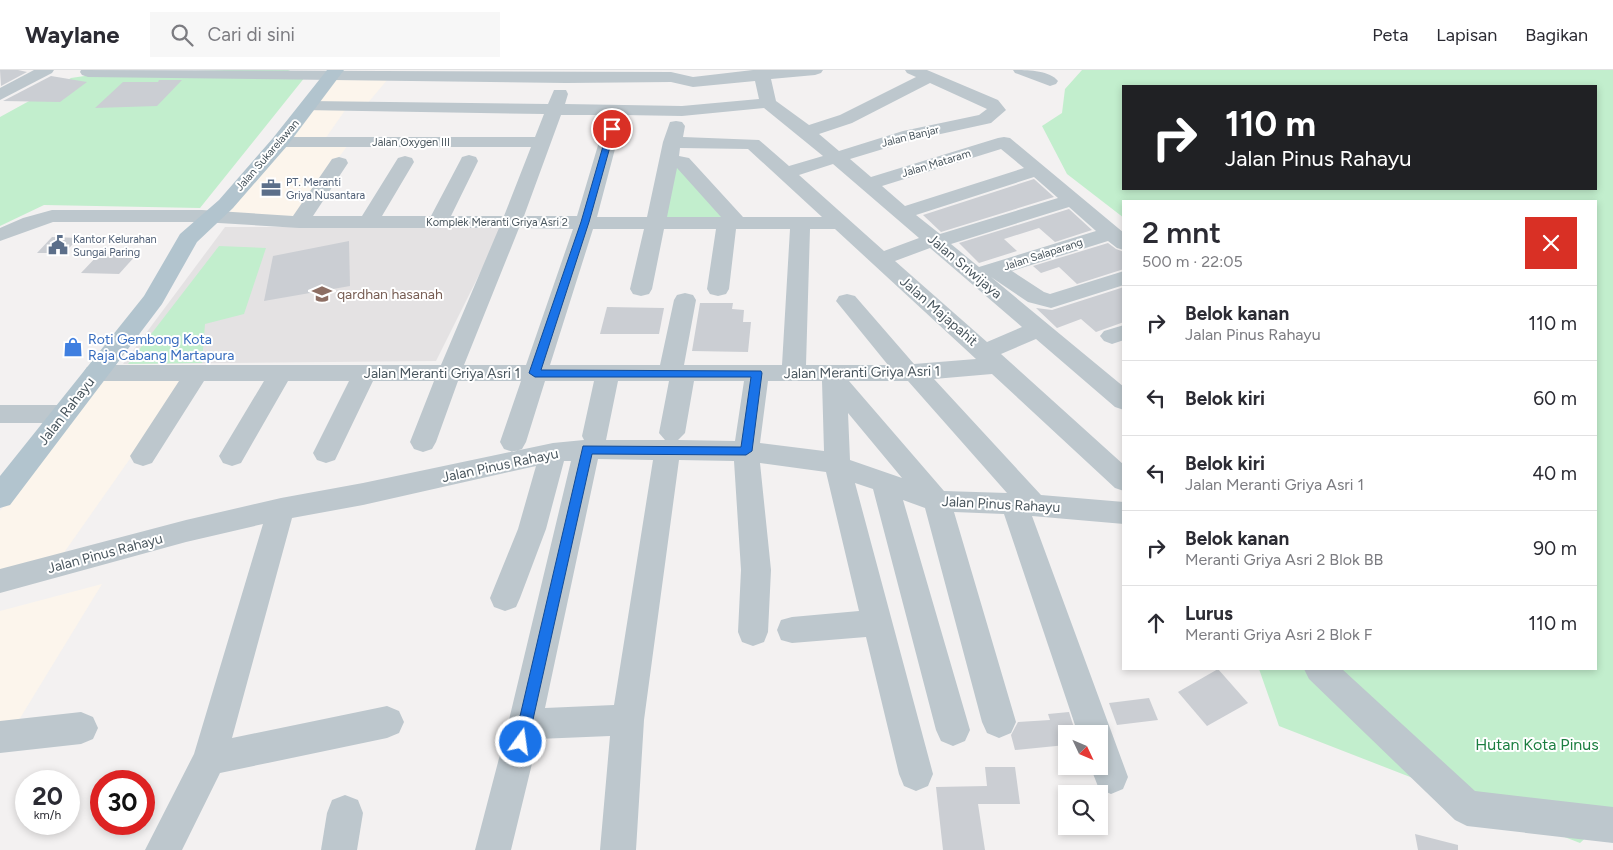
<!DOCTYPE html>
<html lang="id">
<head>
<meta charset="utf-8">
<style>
  :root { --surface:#fff; --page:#f7f7f7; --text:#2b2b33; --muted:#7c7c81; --line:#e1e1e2 }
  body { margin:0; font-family:Figtree,sans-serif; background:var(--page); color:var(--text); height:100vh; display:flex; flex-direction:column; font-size:19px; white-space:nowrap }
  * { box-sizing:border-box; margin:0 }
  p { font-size:16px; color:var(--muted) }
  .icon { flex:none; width:28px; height:28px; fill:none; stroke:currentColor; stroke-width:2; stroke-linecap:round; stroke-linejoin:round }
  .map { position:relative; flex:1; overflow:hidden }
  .sheet { position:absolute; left:1122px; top:130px; width:475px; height:470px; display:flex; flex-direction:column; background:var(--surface); border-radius:0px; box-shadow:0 2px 8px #0003 }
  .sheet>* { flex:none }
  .guide { position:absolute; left:1122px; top:15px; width:475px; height:105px; border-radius:0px; box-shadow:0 2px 8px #0003; background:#202124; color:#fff; overflow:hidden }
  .needle { width:32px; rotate:134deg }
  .fabs { position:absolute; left:1058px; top:655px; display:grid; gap:10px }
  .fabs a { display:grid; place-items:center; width:50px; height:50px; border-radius:0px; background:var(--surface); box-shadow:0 2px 8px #0003; font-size:25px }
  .speed { position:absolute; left:15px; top:700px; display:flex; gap:10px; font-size:25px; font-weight:700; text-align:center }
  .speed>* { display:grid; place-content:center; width:65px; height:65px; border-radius:50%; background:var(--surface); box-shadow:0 2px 8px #0003; line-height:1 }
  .speed small { font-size:12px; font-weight:400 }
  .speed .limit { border:8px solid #d22; background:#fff; color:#111 }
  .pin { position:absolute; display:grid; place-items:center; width:42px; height:42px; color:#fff; margin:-21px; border:2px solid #fff; border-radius:50%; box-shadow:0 1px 5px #0007 }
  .me { position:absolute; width:55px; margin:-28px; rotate:14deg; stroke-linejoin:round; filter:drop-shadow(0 0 4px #0008) }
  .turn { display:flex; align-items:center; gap:18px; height:105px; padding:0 20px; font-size:22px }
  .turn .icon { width:65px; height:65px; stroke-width:2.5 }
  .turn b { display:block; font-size:35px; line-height:42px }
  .round { display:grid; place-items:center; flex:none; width:52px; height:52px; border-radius:0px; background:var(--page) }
  .headline { display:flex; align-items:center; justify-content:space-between; height:85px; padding:0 20px }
  h1 { font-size:30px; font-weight:600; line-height:38px }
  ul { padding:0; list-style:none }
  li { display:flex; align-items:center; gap:15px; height:75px; padding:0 20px; border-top:1px solid var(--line) }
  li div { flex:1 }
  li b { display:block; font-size:19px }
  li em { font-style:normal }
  header { display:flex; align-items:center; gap:30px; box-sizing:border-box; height:70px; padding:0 25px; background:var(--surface); border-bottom:1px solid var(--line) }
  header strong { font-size:24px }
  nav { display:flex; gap:28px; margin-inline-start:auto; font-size:18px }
  .search { width:350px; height:45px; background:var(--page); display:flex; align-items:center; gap:12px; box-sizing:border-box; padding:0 18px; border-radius:0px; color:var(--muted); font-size:19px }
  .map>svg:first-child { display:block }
</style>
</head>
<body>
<header>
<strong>Waylane</strong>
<div class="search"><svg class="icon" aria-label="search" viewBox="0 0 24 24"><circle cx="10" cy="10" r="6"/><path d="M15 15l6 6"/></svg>Cari di sini</div>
<nav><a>Peta</a><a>Lapisan</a><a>Bagikan</a></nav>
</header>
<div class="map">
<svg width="1613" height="780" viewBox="0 0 1613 780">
  <rect width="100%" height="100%" fill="#f3f1f1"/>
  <g fill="#fcf5ec">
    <polygon points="331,8 388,9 367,34 314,34"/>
    <polygon points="307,39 346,39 325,69 286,69"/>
    <polygon points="279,75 348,75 294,147 227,146"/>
    <polygon points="100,308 186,309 49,504 0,515 0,441"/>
    <polygon points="102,514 0,681 0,541"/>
  </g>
  <polygon fill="#e4e2e3" points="225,157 503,157 436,291 123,294"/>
  <g fill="#c2eecd" fill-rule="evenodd">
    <polygon points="228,0 288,0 305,7 200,138 44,135 0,156 0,47 71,8 98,4"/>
    <path d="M1082,0h531v742l-33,31 -301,-117 -20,-57h337v-468h-472v17l-57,-44 -25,-48 20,-13 3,-24zM1124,16h472v103h-472z"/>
    <polygon points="675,92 728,148 661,147"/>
    <polygon points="219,176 266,178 244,244 205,254 202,293 128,294"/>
  </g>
  <g fill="#cbced3">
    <polygon points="0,0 18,0 27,2 1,16"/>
    <polygon points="51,6 87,12 60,32 3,31"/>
    <polygon points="159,10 182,10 157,36 95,38 123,12 158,12"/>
    <polygon points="1034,109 1054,127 941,162 923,145"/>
    <polygon points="1069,139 1092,160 1055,172 1039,158 1004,169 1017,181 979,193 959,173"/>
    <polygon points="52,167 79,168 64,183 37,183"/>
    <polygon points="349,171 350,216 264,231 273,186"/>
    <polygon points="1108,173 1116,179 1124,182 1124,199 1077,214 1059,197 1041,203 1033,196"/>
    <polygon points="99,184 137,184 119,204 81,203"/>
    <polygon points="1124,217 1124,252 1096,262 1081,249 1057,258 1036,238 1052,240"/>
    <polygon points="700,233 733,233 732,239 744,240 743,252 751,252 748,282 692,281"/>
    <polygon points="607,237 664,238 659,264 600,264"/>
    <polygon points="1218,599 1248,633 1207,656 1178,622"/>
    <polygon points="1149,628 1158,650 1117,655 1109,633"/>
    <polygon points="1069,642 1076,664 1066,664 1066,675 1015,680 1011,665 1018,652 1050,650 1048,644"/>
    <polygon points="985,697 1015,697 1020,734 978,734 985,780 943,780 936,717 987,716"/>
    <polygon points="1415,764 1458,775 1458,780 1418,780"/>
  </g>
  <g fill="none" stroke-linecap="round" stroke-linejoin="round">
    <g fill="#bdc7cd" fill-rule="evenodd">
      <polygon points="34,0 54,0 52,3 0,30 0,18"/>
      <path d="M81,0l590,2 22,5 60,-7h70l-2,3 -6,2 -44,4 5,22 33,24 31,-10 76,-38 -9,-4 -2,-3h22l71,30 8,10 -15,13 -78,17 -63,19 21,18 127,-39 6,-1 6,1 114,95v17l-7,-2 -9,-7 -96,30 32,21 6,2 74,-23v14l-73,23 -23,-6 -37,-25 133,110v23l-9,-3 -79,-68 -35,15 123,111v26l-9,-3 -123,-114 -58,5 107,116 83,7v22l-92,-8 96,261 -5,12 -12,5 -12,-5 -9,-23h9v-32h-21l-74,-220 -50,-2 62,210 -5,11 -12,5 -12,-5 -5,-11 -57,-214 -22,-8 67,230 -5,11 -12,5 -12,-5 -5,-11 -63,-241 -18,-6 78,291 -5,12 -12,5 -12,-5 -5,-12 -33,-137 -74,6 -11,-3 -4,-10 4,-10 11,-3 67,-6 -33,-139 -66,-9 11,107 -3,62 -4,10 -11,4 -11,-4 -4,-10 3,-62 -7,-109 -55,-1 -35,260 -8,130h-36l10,-114 -72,3 -27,111h-36l33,-126 63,-263h-7l-18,68 -26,69 -4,9 -11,4 -11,-4 -4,-9 28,-69 18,-63 -173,39 -71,13 -60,220 155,-32 12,5 5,11 -5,11 -12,5 -167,35 -38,77h-37l49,-96 69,-230 -77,18 -186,51v-24l186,-49 95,-22 82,-15 190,-40 31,-3 -2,-4 12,-55h-49l-19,61 -4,7 -9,3 -9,-3 -4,-7 21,-61h-63l-22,61 -4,7 -9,3 -9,-3 -4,-7 24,-61h-61l-38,79 -9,3 -9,-3 -4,-7 36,-72h-61l-47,82 -9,3 -9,-3 -4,-7 45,-75h-60l-52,82 -9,3 -9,-3 -4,-7 49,-75h-84l-8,-2 -4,-6 4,-6 8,-2h346l58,-137h-200l-97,-6h-149l-53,19v-13l23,-10 29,-8h150l91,6 39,-57 7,-2 7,2 2,4 -35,53h49l36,-58 7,-2 7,2 2,4 -32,54h49l29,-55 2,-4 7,-2 7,2 2,4 -27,55h53l27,-69h-251l-6,-1 -3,-4 3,-4 6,-1h255l9,-23 -241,-4 -3,-4 3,-4 6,-1 239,3 6,-14h12l2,4 -3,10 117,2 77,-7 -4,-18 -62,6 -22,-5 -105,1 -478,-6 -6,-2 -2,-3zM930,13l57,26 -8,6 -76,16 -64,20 -20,-17 33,-11zM764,38l59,48 -34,10 -30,-26 -76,-3 2,-11 -3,-4 -6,-1 -6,1 -7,20 -16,75h-50l27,-102 58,1zM561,45h46l-30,101h-53zM680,78l68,1 74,68h-79l-54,-59 -10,-2zM1001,79l23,19 -119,38 -23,-20zM833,94l86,74 -35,13 -85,-76zM677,98l44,49h-54zM1034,107l24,21 -118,36 -24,-19zM1069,137l27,24 -117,36 -28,-23zM519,158l54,1 -47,136h-62zM593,159h51l-14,60 3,5 8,2 8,-2 3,-5 12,-60h52l-9,60 3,5 8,2 8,-2 3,-5 7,-60h54l-8,136h-98l12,-65 -3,-5 -8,-2 -8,2 -3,5 -14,65h-110zM810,159h25l141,130 -62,5 -59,-68 -8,-2 -8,2 -3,5 52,64h-82zM930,178l92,79 -35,15 -92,-81zM618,311h51l-10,52 6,7h-59zM694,311h50l-9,60 -57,-1 7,-7zM768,311h54l2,70 -64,-8zM849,311h59l99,112 -63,-2zM848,343l54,65 -52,-18zM598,389l55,1 -39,245 -69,3z"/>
      <path d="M1013,0c14,0 36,0 45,11l-2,3 -6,2 -35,-13z"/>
      <polygon points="1124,255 1124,270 1112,274 1104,271 1100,266 1104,261"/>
      <polygon points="0,335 63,335 72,338 76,344 72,350 63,353 0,353"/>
      <polygon points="1304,599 1342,599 1475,721 1613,737 1613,773 1467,756 1455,750 1309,609"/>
      <polygon points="81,642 93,647 98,658 93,669 81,674 0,683 0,651"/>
      <polygon points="345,725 358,730 363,743 357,780 321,780 327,743 332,730"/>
    </g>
    <polygon fill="#b2c4ce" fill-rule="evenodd" points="327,0 344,0 287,76 233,138 197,172 162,234 10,435 0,438 0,406 144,226 180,164 219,130 273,68"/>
  </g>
  <polygon fill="#1a73e8" stroke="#114b97" points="612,56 615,59 589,152 541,300 761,301 762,303 752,381 746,385 592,384 528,672 526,677 521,679 516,677 514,672 583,376 741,377 751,307 535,307 529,303 581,152 608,59"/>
  <defs>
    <symbol id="office-bare" viewBox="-9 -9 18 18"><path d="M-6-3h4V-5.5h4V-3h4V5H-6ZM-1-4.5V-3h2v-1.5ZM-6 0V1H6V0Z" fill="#5c6f8a" stroke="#fff" stroke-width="2.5" paint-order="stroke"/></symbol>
    <symbol id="civic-bare" viewBox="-9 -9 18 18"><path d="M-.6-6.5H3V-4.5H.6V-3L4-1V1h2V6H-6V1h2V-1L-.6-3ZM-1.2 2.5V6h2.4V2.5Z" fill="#5c6f8a" stroke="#fff" stroke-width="2.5" paint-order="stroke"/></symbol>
    <symbol id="school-bare" viewBox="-9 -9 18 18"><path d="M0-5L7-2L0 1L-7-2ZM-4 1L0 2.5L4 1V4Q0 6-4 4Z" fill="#8d6e63" stroke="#fff" stroke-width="2.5" paint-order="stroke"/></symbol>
    <symbol id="shop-bare" viewBox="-9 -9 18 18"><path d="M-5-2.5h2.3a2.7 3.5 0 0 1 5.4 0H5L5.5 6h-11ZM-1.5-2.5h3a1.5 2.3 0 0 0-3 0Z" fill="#3f7fe0" stroke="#fff" stroke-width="2.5" paint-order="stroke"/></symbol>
  </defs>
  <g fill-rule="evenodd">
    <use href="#office-bare" x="257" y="104" width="28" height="28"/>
    <use href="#civic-bare" x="44" y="161" width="28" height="28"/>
    <use href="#school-bare" x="308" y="210" width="28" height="28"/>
    <use href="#shop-bare" x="59" y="263" width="28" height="28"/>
  </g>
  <g text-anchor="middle" stroke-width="4" stroke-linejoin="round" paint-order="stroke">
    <g font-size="11" fill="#49565e" stroke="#fff">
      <text transform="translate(910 66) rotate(-14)" y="4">Jalan Banjar</text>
      <text x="411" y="76">Jalan Oxygen III</text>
      <text transform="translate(267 85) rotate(-49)" y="4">Jalan Sukarelawan</text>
      <text transform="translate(936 93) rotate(-17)" y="4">Jalan Mataram</text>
      <text x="497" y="156">Komplek Meranti Griya Asri 2</text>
      <text transform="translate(1043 184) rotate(-18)" y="4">Jalan Salaparang</text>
    </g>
    <g font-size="11" fill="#4e5e75" stroke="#fff" text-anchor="start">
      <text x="286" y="116">PT. Meranti<tspan x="286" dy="13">Griya Nusantara</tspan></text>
      <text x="73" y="173">Kantor Kelurahan<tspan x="73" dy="13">Sungai Paring</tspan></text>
    </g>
    <g font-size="14" fill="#49565e" stroke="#fff">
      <text transform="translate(965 196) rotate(40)" y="5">Jalan Sriwijaya</text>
      <text transform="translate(939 241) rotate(41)" y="5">Jalan Majapahit</text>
      <text transform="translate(862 302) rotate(-1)" y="5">Jalan Meranti Griya Asri 1</text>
      <text x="442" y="308">Jalan Meranti Griya Asri 1</text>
      <text transform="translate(66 341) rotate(-52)" y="5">Jalan Rahayu</text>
      <text transform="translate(500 395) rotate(-12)" y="5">Jalan Pinus Rahayu</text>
      <text transform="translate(1001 434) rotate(3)" y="5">Jalan Pinus Rahayu</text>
      <text transform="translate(105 483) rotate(-15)" y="5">Jalan Pinus Rahayu</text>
    </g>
    <g font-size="14" fill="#785e54" stroke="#fff" text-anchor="start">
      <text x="337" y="229">qardhan hasanah</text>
    </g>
    <g font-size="14" fill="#366cbe" stroke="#fff" text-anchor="start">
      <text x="88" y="274">Roti Gembong Kota<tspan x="88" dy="16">Raja Cabang Martapura</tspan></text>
    </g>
    <g font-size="16" fill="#1b7e40" stroke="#fff">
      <text x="1537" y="680">Hutan Kota Pinus</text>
    </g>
  </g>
</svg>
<div class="fabs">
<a><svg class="needle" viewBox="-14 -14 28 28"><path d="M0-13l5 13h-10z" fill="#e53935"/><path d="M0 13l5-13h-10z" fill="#7c7c81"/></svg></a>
<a><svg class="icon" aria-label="search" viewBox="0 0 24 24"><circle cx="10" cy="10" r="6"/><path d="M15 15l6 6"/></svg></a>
</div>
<div class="speed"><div>20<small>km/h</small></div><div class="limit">30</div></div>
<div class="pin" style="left:612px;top:59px;background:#d93025"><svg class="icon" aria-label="arrive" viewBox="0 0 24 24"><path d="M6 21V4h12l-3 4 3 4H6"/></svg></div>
<svg class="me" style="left:521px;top:672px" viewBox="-20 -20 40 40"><circle r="17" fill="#1a73e8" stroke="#fff" stroke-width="3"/><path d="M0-11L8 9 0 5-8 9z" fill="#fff"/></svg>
<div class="guide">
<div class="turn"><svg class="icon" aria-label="right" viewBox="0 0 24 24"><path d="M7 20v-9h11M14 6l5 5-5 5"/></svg><div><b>110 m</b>Jalan Pinus Rahayu</div></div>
</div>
<section class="sheet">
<div class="headline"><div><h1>2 mnt</h1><p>500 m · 22:05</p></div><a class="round" style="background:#d93025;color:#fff"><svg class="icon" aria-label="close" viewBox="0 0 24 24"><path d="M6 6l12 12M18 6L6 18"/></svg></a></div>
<ul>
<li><svg class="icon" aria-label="right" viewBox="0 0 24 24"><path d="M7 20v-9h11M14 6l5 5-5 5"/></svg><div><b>Belok kanan</b><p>Jalan Pinus Rahayu</p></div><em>110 m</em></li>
<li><svg class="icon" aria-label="left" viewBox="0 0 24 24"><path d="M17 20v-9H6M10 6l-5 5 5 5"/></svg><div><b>Belok kiri</b></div><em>60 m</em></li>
<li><svg class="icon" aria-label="left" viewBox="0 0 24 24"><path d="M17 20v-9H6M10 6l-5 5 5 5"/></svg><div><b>Belok kiri</b><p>Jalan Meranti Griya Asri 1</p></div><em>40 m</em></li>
<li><svg class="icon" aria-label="right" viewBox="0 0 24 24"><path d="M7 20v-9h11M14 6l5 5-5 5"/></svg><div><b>Belok kanan</b><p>Meranti Griya Asri 2 Blok BB</p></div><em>90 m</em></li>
<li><svg class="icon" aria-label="ahead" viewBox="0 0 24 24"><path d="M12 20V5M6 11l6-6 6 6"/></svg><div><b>Lurus</b><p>Meranti Griya Asri 2 Blok F</p></div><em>110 m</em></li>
</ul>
</section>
</div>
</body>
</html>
